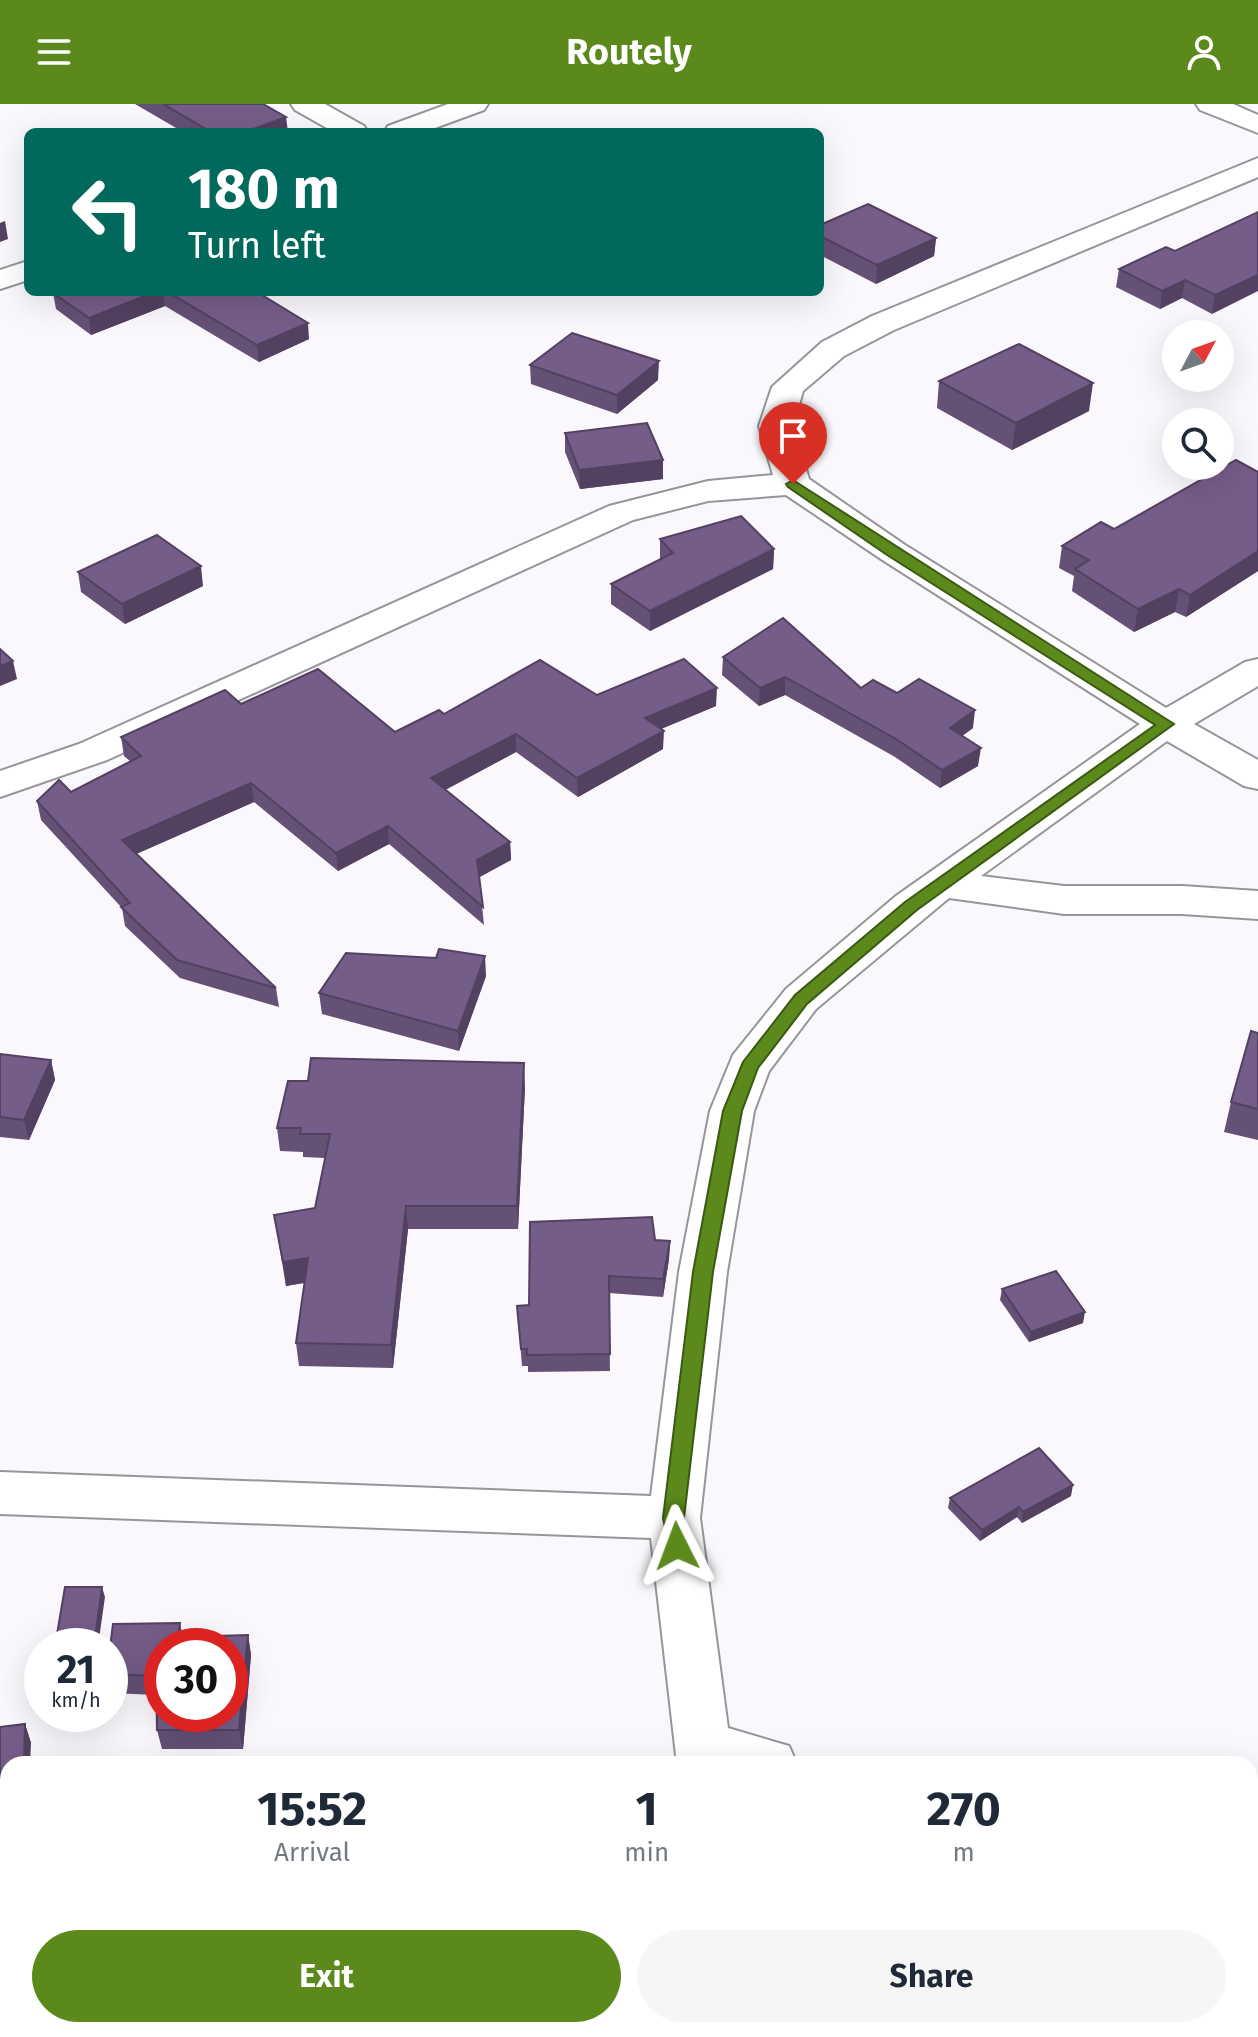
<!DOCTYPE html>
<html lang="en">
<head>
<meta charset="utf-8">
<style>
  :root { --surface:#fff; --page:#f6f6f7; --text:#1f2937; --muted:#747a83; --accent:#5b891c }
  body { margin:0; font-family:"Fira Sans",sans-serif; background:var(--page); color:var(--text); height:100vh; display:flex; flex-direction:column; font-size:30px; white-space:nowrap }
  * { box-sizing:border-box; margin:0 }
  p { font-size:26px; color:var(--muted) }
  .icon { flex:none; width:44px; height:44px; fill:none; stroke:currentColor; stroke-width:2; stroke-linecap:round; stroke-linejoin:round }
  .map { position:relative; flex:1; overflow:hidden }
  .drawer { position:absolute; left:0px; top:1652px; width:1258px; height:282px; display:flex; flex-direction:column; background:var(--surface); border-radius:24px 24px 0 0; box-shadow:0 8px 32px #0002 }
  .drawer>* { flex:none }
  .top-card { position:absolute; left:24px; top:24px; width:800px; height:168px; border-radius:12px; box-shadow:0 8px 32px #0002; background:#00695c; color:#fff; overflow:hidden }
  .needle { width:52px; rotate:49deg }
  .buttons { position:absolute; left:1162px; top:216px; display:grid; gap:16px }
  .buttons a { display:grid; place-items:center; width:72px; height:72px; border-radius:50%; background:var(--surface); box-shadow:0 8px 32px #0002; font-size:40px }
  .speed { position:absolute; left:24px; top:1524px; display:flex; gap:16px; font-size:40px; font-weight:700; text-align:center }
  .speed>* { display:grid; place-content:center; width:104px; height:104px; border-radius:50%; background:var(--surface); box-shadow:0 8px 32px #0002; line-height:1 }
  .speed small { font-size:20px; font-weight:400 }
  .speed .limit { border:12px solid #d22; background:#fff; color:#111 }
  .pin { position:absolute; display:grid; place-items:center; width:68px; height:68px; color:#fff; margin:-82px -34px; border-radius:50% 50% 50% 0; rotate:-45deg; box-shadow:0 0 8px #0007 }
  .pin .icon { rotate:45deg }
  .me { position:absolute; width:88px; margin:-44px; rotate:357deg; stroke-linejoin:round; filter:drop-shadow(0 0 6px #0008) }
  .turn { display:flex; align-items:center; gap:28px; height:168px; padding:0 32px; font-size:36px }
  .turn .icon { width:104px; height:104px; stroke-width:2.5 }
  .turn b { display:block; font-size:56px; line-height:68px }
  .eta { display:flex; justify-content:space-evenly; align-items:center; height:136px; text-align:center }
  .eta b { font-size:48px; font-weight:700; line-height:56px }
  .button { display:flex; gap:16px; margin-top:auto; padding:16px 32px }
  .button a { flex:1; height:92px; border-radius:48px; background:var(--accent); color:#fff; font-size:32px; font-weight:700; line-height:92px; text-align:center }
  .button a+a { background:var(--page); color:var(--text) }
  header { display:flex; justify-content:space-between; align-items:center; height:104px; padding:0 32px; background:var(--accent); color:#fff; font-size:36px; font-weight:700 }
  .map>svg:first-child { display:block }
</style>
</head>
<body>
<header><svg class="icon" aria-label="menu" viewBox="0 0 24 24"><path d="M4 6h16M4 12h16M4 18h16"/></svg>Routely<svg class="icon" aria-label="person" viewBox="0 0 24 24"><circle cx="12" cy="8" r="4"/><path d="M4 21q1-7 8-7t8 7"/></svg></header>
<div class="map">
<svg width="1258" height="1933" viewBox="0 0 1258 1933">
  <rect width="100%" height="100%" fill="#faf8fc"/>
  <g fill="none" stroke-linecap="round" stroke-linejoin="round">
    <defs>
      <g id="street">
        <polygon points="291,0 325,0 364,22 368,28 334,28 295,6"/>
        <polygon points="448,0 488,0 484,6 424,28 384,28 388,22"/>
        <polygon points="1196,0 1233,0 1258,11 1258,29 1200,6"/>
        <polygon points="1258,54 1258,73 894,226 844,252 803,287 793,322 809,375 905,441 1166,604 1245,558 1258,555 1258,582 1194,620 1258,656 1258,685 1244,682 1167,637 981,772 1064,782 1182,782 1258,787 1258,815 1182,810 1064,810 949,794 816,905 769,967 754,1007 727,1168 700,1414 728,1624 789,1642 797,1660 677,1660 651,1434 0,1410 0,1368 651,1392 679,1168 710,1007 733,951 786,885 896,792 1140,620 881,455 786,391 708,397 633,416 107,656 0,693 0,667 79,640 609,402 708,377 773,371 759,322 772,283 822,238 872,212"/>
        <polygon points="28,157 28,176 0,185 0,166"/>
        <polygon points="1250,1766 1258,1769 1258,1823 1250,1820"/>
        <polygon points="728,1926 788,1926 789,1933 729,1933"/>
      </g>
    </defs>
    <use href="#street" stroke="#979599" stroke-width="4"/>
    <use href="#street" fill="#fff" fill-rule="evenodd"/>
  </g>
  <g fill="#655076">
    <polygon points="135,0 263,0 288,28 183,28"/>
    <polygon points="1258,108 1212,210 1182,194 1160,205 1116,183 1119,165 1175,147"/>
    <polygon points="820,121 936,134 934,152 876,180 820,151"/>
    <polygon points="54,188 257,188 309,235 259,258 165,202 91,231 56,205 53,189"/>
    <polygon points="530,261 658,276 617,310 531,280"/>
    <polygon points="939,277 1089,307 1012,346 937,304"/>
    <polygon points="565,329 663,356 663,375 580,385 565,348"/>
    <polygon points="1258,368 1258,467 1186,513 1175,508 1134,528 1072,487 1074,472 1059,464 1062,442 1114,425"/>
    <polygon points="660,435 774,445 773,465 650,527 611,500 611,480 660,456"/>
    <polygon points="78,468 203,482 125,520 81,488"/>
    <polygon points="723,553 861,584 897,589 973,624 962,632 978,662 940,684 895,653 785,591 759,602 722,571"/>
    <polygon points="597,591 716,602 661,625 663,645 578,693 516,648 445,686 510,738 511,756 479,773 484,821 389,740 338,767 254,698 136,750 276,884 279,903 180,874 125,822 122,804 41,716 37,697 71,688 130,657 124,652 121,633 241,600 395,628 444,610"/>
    <polygon points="486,872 459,947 322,910 319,889"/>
    <polygon points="1258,929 1258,1036 1224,1028 1231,998"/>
    <polygon points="0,950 51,956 55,976 29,1036 0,1033"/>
    <polygon points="525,983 518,1125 408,1125 393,1264 299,1262 296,1239 305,1179 286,1182 274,1111 315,1104 325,1054 303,1053 303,1048 280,1047 277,1024"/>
    <polygon points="655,1136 670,1137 669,1155 663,1193 609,1189 610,1267 528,1268 528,1262 522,1262 517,1202 529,1201"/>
    <polygon points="1002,1185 1083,1219 1029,1238 1000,1196"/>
    <polygon points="1071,1392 1022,1419 1017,1413 980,1437 948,1404 950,1394"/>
    <polygon points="180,1519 183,1533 248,1531 251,1551 243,1645 162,1645 157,1626 156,1591 111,1589 110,1584 110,1544"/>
    <polygon points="25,1620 31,1639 8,1660 8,1739 0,1740 0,1623"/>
    <polygon points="997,1926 1129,1926 1128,1933 995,1933"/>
  </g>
  <g fill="#524160">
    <polygon points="286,13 288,28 245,28"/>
    <polygon points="5,117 8,135 0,138 0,119"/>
    <polygon points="936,134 934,152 876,180 877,161"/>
    <polygon points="1258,171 1258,187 1212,210 1215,191"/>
    <polygon points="1185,176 1182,194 1160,205 1162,187"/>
    <polygon points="155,188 163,188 165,202 91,231 89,214"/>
    <polygon points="308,219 309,235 259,258 257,241"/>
    <polygon points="659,257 658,276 617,310 617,291"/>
    <polygon points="1093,279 1089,307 1012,346 1016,319"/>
    <polygon points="663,356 663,375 580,385 579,366"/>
    <polygon points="774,445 773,465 650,527 650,507"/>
    <polygon points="1258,447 1258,467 1186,513 1190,491"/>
    <polygon points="201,462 203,482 125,520 122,500"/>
    <polygon points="1179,485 1175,508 1134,528 1138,505"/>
    <polygon points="13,557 17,575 0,582 0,562"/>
    <polygon points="785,573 785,591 759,602 760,584"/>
    <polygon points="717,584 716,602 644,632 645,614"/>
    <polygon points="975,606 973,624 948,642 950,624"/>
    <polygon points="664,627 663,645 578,693 577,674"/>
    <polygon points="516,630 516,648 432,693 431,674"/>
    <polygon points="981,644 978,662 940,684 942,666"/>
    <polygon points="251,679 254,698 125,755 122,736"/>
    <polygon points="388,722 389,740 338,767 336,749"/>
    <polygon points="510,738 511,756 478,774 477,756"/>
    <polygon points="485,852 486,872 459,947 458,927"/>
    <polygon points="51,956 55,976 29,1036 24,1016"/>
    <polygon points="524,959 525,983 518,1125 517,1102"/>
    <polygon points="406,1102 408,1125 393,1264 391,1241"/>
    <polygon points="670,1137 669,1155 663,1193 663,1175"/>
    <polygon points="308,1154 311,1177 286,1182 283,1158"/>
    <polygon points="1085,1208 1083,1219 1029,1238 1031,1228"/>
    <polygon points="1073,1381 1071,1392 1022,1419 1023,1408"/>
    <polygon points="1019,1403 1017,1413 980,1437 982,1426"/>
    <polygon points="102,1483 105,1493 98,1542 94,1542"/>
    <polygon points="248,1531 251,1551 243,1645 239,1626"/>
    <polygon points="25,1620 31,1639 30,1660 24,1660"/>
    <polygon points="275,1926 281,1926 280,1933 274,1933"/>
  </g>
  <g fill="#755d89" stroke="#524160" stroke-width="2" fill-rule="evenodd">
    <polygon points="163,0 263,0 286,13 245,28 211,28"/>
    <polygon points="868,100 936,134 877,161 820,132 820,121"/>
    <polygon points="1258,108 1258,171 1215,191 1185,176 1162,187 1119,165 1166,143 1175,147"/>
    <polygon points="54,188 155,188 89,214 53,189"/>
    <polygon points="168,188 257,188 308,219 257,241"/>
    <polygon points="572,229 659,257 617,291 530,261"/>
    <polygon points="1019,240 1093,279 1016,319 939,277"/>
    <polygon points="647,319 663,356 579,366 565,329"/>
    <polygon points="1236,356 1258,368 1258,447 1190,491 1179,485 1138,505 1075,465 1089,456 1062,442 1101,418 1114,425"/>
    <polygon points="741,412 774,445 650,507 611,480 673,449 660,435"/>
    <polygon points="157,431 201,462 122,500 78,468"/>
    <polygon points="783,514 861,584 873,576 897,589 919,575 975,606 950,624 981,644 942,666 896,635 785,573 760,584 723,553"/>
    <polygon points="0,545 13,557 0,562"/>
    <polygon points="684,555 717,584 645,614 664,627 577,674 516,630 431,674 510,738 477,756 483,803 388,722 336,749 251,679 122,736 276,884 177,856 121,803 130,799 37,697 59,676 71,688 141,652 121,633 225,586 241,600 318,565 395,628 439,606 444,610 540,556 597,591"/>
    <polygon points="439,845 485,852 458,927 319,889 346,849 436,854"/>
    <polygon points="1251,927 1258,929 1258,1005 1231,998"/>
    <polygon points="0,950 51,956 24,1016 0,1013"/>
    <polygon points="311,954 524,959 517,1102 406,1102 391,1241 296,1239 308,1154 283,1158 274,1111 315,1104 330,1030 300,1030 301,1024 277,1024 288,977 308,977"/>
    <polygon points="652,1113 655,1136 670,1137 663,1175 609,1172 610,1250 527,1251 527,1245 521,1245 517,1202 529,1201 530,1118"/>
    <polygon points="1056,1167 1085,1208 1031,1228 1002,1185"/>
    <polygon points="1039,1344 1073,1381 1023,1408 1019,1403 982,1426 950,1394"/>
    <polygon points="65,1483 102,1483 94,1542 55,1542"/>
    <path d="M180,1519l-2,14 70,-2 -9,95h-82l-1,-54 -46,-2v-26l3,-24zM162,1542h68v68h-68z"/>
    <polygon points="25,1620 24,1660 8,1660 8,1719 0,1720 0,1623"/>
    <polygon points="158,1926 275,1926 274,1933 157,1933"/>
    <polygon points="366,1926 427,1927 427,1926 531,1926 530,1933 365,1933"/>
    <polygon points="999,1926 1129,1926 1128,1933 1019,1933"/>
  </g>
  <polygon fill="#5b891c" stroke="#3b5912" stroke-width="2" points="793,376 1174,620 917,806 807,900 758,964 742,1007 713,1168 684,1414 688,1442 685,1449 677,1451 670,1449 663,1414 693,1168 723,1007 743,958 795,891 905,798 1155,621 887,451 788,383 786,380"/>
</svg>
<div class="buttons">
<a><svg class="needle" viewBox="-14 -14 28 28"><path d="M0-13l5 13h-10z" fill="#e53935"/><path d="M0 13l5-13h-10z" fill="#747a83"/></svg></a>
<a><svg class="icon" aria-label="search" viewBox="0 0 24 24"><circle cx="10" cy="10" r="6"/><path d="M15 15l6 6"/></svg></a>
</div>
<div class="speed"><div>21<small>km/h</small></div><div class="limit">30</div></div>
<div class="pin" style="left:793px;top:380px;background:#d93025"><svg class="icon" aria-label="arrive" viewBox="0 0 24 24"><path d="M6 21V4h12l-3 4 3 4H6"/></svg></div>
<svg class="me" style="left:677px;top:1442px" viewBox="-20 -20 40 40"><path d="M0-17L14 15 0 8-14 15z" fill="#5b891c" stroke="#fff" stroke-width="4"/></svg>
<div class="top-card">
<div class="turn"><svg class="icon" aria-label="left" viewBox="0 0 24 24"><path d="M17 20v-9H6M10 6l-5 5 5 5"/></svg><div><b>180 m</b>Turn left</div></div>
</div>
<section class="drawer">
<div class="eta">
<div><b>15:52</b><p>Arrival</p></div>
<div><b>1</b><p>min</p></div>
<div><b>270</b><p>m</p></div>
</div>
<div class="button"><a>Exit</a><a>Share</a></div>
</section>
</div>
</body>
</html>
